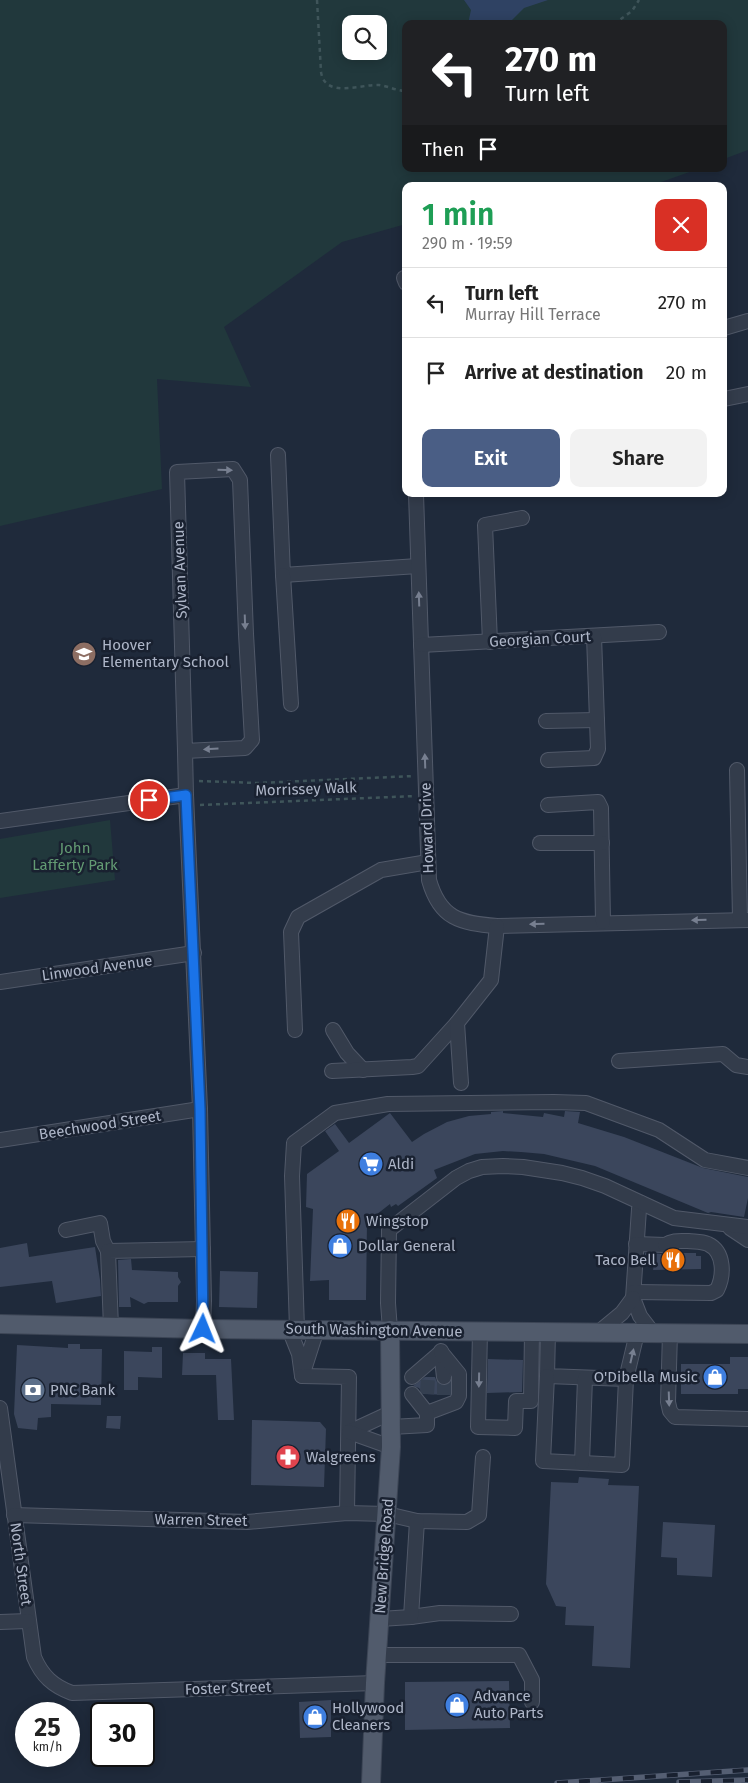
<!DOCTYPE html>
<html lang="en">
<head>
<meta charset="utf-8">
<style>
  :root { --surface:#fff; --page:#f2f2f2; --text:#222; --muted:#767676; --line:#e0e0e0; --accent:#4a5e85 }
  body { margin:0; font-family:"Fira Sans",sans-serif; background:var(--page); color:var(--text); height:100vh; display:flex; flex-direction:column; font-size:19px; white-space:nowrap }
  * { box-sizing:border-box; margin:0 }
  p { font-size:16px; color:var(--muted) }
  .icon { flex:none; width:28px; height:28px; fill:none; stroke:currentColor; stroke-width:2; stroke-linecap:round; stroke-linejoin:round }
  .map { position:relative; flex:1; overflow:hidden }
  .panel { position:absolute; left:402px; top:182px; width:325px; height:315px; display:flex; flex-direction:column; background:var(--surface); border-radius:10px; box-shadow:0 2px 12px #0003 }
  .panel>* { flex:none }
  .banner { position:absolute; left:402px; top:20px; width:325px; height:152px; border-radius:10px; box-shadow:0 2px 12px #0003; background:#202124; color:#fff; overflow:hidden }
  .buttons { position:absolute; left:342px; top:15px; display:grid; gap:10px }
  .buttons a { display:grid; place-items:center; width:45px; height:45px; border-radius:10px; background:var(--surface); box-shadow:0 2px 12px #0003; font-size:25px }
  .speed { position:absolute; left:15px; top:1702px; display:flex; gap:10px; font-size:25px; font-weight:700; text-align:center }
  .speed>* { display:grid; place-content:center; width:65px; height:65px; border-radius:50%; background:var(--surface); box-shadow:0 2px 12px #0003; line-height:1 }
  .speed small { font-size:12px; font-weight:400 }
  .speed .limit { border:2px solid #111; border-radius:8px; background:#fff; color:#111 }
  .pin { position:absolute; display:grid; place-items:center; width:42px; height:42px; color:#fff; margin:-21px; border:2px solid #fff; border-radius:50%; box-shadow:0 1px 5px #0007 }
  .me { position:absolute; width:55px; margin:-28px; rotate:2deg; stroke-linejoin:round; filter:drop-shadow(0 0 4px #0008) }
  .turn { display:flex; align-items:center; gap:18px; height:105px; padding:0 20px; font-size:22px }
  .turn .icon { width:65px; height:65px; stroke-width:2.5 }
  .turn b { display:block; font-size:35px; line-height:42px }
  .then { display:flex; align-items:center; height:48px; padding:0 20px; background:#0003; gap:10px; font-size:19px }
  .round { display:grid; place-items:center; flex:none; width:52px; height:52px; border-radius:10px; background:var(--page) }
  .summary { display:flex; align-items:center; justify-content:space-between; height:85px; padding:0 20px }
  h1 { font-size:30px; font-weight:600; line-height:38px; color:#1e9e55 }
  .button { display:flex; gap:10px; margin-top:auto; padding:10px 20px }
  .button a { flex:1; height:58px; border-radius:10px; background:var(--accent); color:#fff; font-size:20px; font-weight:600; line-height:58px; text-align:center }
  .button a+a { background:var(--page); color:var(--text) }
  ul { padding:0; list-style:none }
  li { display:flex; align-items:center; gap:15px; height:70px; padding:0 20px; border-top:1px solid var(--line) }
  li div { flex:1 }
  li b { display:block; font-size:19px }
  li em { font-style:normal }
  .map>svg:first-child { display:block }
</style>
</head>
<body>
<div class="map">
<svg width="748" height="1783" viewBox="0 0 748 1783">
  <rect width="100%" height="100%" fill="#1f2a3b"/>
  <g fill="#21383c" fill-rule="evenodd">
    <path d="M0,0h748v150l-24,9v-135h-318v145h292l-48,17h-244v38l-64,18 -118,85 27,60 -94,-8 5,110 -162,37zM351,24h28v27h-28z"/>
    <polygon points="110,820 115,880 0,898 0,839"/>
  </g>
  <polygon fill="#2f4263" points="464,0 548,0 524,8 508,24 468,24 471,10"/>
  <g fill="#3b465c">
    <polygon points="503,1111 503,1113 543,1117 544,1113 564,1117 565,1111 580,1112 578,1123 624,1137 703,1168 748,1177 748,1198 744,1217 711,1212 708,1213 595,1166 544,1154 521,1152 503,1151 475,1154 434,1170 437,1178 398,1206 396,1204 391,1207 390,1204 367,1222 366,1300 329,1300 329,1280 310,1281 313,1209 306,1207 307,1174 339,1151 325,1131 335,1124 349,1143 390,1113 412,1142 424,1134 447,1122 469,1116 491,1114 491,1112"/>
    <polygon points="27,1243 29,1257 95,1247 100,1280 101,1296 56,1303 52,1281 0,1287 0,1248"/>
    <polygon points="645,1253 663,1254 673,1257 679,1253 696,1253 696,1256 701,1256 701,1269 653,1270 654,1264 645,1264"/>
    <polygon points="131,1259 132,1270 178,1272 178,1277 181,1282 178,1286 178,1302 148,1302 144,1304 130,1297 131,1307 119,1307 118,1260"/>
    <polygon points="220,1271 258,1272 257,1308 219,1307"/>
    <polygon points="68,1344 80,1344 80,1349 102,1349 101,1405 51,1404 51,1417 38,1418 37,1430 18,1428 14,1414 17,1345 68,1348"/>
    <polygon points="152,1347 162,1347 162,1378 138,1377 138,1390 124,1390 124,1351 152,1352"/>
    <polygon points="183,1353 205,1353 205,1359 231,1359 234,1420 218,1420 216,1375 182,1375"/>
    <polygon points="730,1357 748,1357 748,1389 738,1389 738,1394 681,1394 681,1364 730,1364"/>
    <polygon points="488,1359 523,1360 522,1392 487,1393"/>
    <polygon points="425,1377 435,1377 437,1382 441,1385 445,1386 450,1383 450,1395 423,1394 419,1388 413,1386"/>
    <polygon points="107,1416 121,1416 120,1429 106,1428"/>
    <polygon points="252,1420 320,1422 326,1429 324,1487 251,1485"/>
    <polygon points="579,1477 609,1479 608,1485 639,1486 630,1668 592,1666 594,1626 565,1625 566,1607 556,1606 546,1584 551,1482 578,1483"/>
    <polygon points="663,1522 715,1525 712,1577 677,1575 677,1558 661,1557"/>
    <polygon points="509,1681 510,1728 405,1730 405,1682"/>
    <polygon points="331,1700 331,1737 300,1738 299,1702"/>
  </g>
  <g fill="none" stroke-linecap="round" stroke-linejoin="round">
    <g stroke="#343f50" stroke-width="14" stroke-dasharray="14 7" stroke-linecap="butt">
      <polyline points="427,1394 428,1377"/>
      <polyline points="444,1395 444,1377"/>
    </g>
    <defs>
      <g id="minor">
        <polyline points="404,278 406,283"/>
        <polyline points="724,328 748,321"/>
        <polyline points="724,399 748,394"/>
        <polyline points="278,455 283,575 418,566"/>
        <path d="M416,494l13,386c11,39 31,43 68,46l251,-6"/>
        <polyline points="283,575 291,704"/>
        <polyline points="490,642 485,525 522,518"/>
        <polyline points="421,645 659,632"/>
        <polyline points="546,721 597,720"/>
        <polyline points="185,751 245,748 252,740 246,634 240,480 233,469 177,472 185,751 186,795 200,1109 204,1301 203,1329"/>
        <polyline points="548,760 594,758 598,749 594,636"/>
        <polyline points="737,770 740,919"/>
        <polyline points="548,805 598,802 601,808 603,922"/>
        <polyline points="0,821 186,795"/>
        <polyline points="540,843 602,843"/>
        <polyline points="0,982 194,953"/>
        <polyline points="295,1030 291,932 298,917 381,870 428,862"/>
        <polyline points="333,1030 347,1053 363,1070"/>
        <polyline points="619,1061 723,1054 736,1065 748,1067"/>
        <polyline points="332,1071 412,1067 418,1066 457,1023"/>
        <polyline points="461,1083 457,1023 491,980 497,926"/>
        <polyline points="0,1140 200,1109"/>
        <polyline points="641,1203 639,1209 633,1298 640,1316 653,1333"/>
        <polyline points="730,1228 748,1240"/>
        <polyline points="66,1230 100,1223 103,1241 108,1251"/>
        <polyline points="636,1244 665,1245 672,1248"/>
        <path d="M634,1292l77,1 6,-3c7,-14 8,-38 -9,-46 -7,-3 -13,-2 -20,-3 -9,0 -15,-1 -23,4"/>
        <polyline points="111,1327 108,1251 203,1249"/>
        <polyline points="289,1329 299,1354 302,1376 317,1329"/>
        <polyline points="297,1329 292,1176 294,1143 335,1113 388,1104 554,1102 586,1103 659,1130 705,1160 748,1168"/>
        <polyline points="390,1330 388,1303 389,1230 456,1178 469,1171 482,1167 503,1166 523,1167 562,1173 582,1178 605,1186 674,1218 748,1227"/>
        <polyline points="480,1331 478,1427 515,1428 516,1401 531,1401 532,1332"/>
        <polyline points="548,1332 547,1376 626,1379"/>
        <polyline points="599,1332 622,1313 633,1298"/>
        <polyline points="670,1333 668,1402 670,1411 675,1417 748,1419"/>
        <polyline points="441,1351 444,1377"/>
        <polyline points="302,1376 349,1377 347,1513"/>
        <polyline points="547,1376 543,1461 622,1465 626,1379 637,1333"/>
        <polyline points="412,1377 441,1352"/>
        <path d="M0,1408l34,249c8,19 19,29 38,36l303,-10"/>
        <polyline points="427,1413 456,1402 459,1396 459,1374 441,1352"/>
        <polyline points="391,1427 427,1425 427,1413 412,1394"/>
        <polyline points="349,1432 390,1413"/>
        <polyline points="349,1432 391,1447"/>
        <polyline points="582,1463 585,1378"/>
        <polyline points="14,1515 247,1522 347,1513 387,1514 417,1521 467,1522 479,1515 483,1457"/>
        <polyline points="411,1617 440,1613 511,1614"/>
        <polyline points="380,1619 411,1617 417,1521"/>
        <polyline points="0,1622 28,1621"/>
        <polyline points="378,1655 519,1655 532,1680 532,1702"/>
      </g>
      <g id="major">
        <polyline points="0,1324 203,1329 748,1334"/>
        <polyline points="371,1783 375,1683 391,1447 390,1330"/>
      </g>
    </defs>
    <use href="#minor" stroke="#515969" stroke-width="16"/>
    <use href="#major" stroke="#3c4555" stroke-width="20"/>
    <g stroke="#3f555a" stroke-width="2.5" stroke-dasharray="4 4" stroke-linecap="butt">
      <path d="M317,0l4,72c4,27 40,12 58,13 9,1 18,6 27,6"/>
      <polyline points="614,24 632,11 639,0"/>
      <polyline points="199,781 258,783 414,776"/>
      <polyline points="200,805 415,796"/>
    </g>
    <use href="#minor" stroke="#333c4b" stroke-width="14"/>
    <use href="#major" stroke="#515b6c" stroke-width="18"/>
    <defs>
      <g id="rail">
        <polyline points="679,1782 748,1780"/>
        <polyline points="557,1783 748,1770"/>
      </g>
    </defs>
    <use href="#rail" stroke="#555f73" stroke-width="5.5"/>
    <use href="#rail" stroke="#192130" stroke-width="4" stroke-dasharray="11" stroke-linecap="butt"/>
  </g>
  <defs><path id="oneway-solid" d="M-6-.8H1V-3.2L6.5 0L1 3.2V.8H-6Z" transform="scale(1.25)"/></defs>
  <g fill="#777f90">
    <use href="#oneway-solid" transform="translate(225 470) rotate(1)"/>
    <use href="#oneway-solid" transform="translate(419 599) rotate(-92)"/>
    <use href="#oneway-solid" transform="translate(245 622) rotate(88)"/>
    <use href="#oneway-solid" transform="translate(211 749) rotate(177)"/>
    <use href="#oneway-solid" transform="translate(425 761) rotate(-92)"/>
    <use href="#oneway-solid" transform="translate(699 920) rotate(179)"/>
    <use href="#oneway-solid" transform="translate(537 924) rotate(178)"/>
    <use href="#oneway-solid" transform="translate(632 1356) rotate(-77)"/>
    <use href="#oneway-solid" transform="translate(479 1380) rotate(91)"/>
    <use href="#oneway-solid" transform="translate(669 1399) rotate(88)"/>
  </g>
  <g fill="none" stroke-linecap="round" stroke-linejoin="round">
    <defs>
      <polyline id="route" points="149,800 186,795 200,1109 203,1329"/>
    </defs>
    <use href="#route" stroke="#114b97" stroke-width="12"/>
    <use href="#route" stroke="#1a73e8" stroke-width="9"/>
  </g>
  <defs>
    <symbol id="school-disc" viewBox="-11 -11 22 22"><circle r="9.5" fill="#8d6e63" stroke="#192130"/><path d="M0-5L7-2L0 1L-7-2ZM-4 1L0 2.5L4 1V4Q0 6-4 4Z" fill="#fff"/></symbol>
    <symbol id="supermarket-disc" viewBox="-11 -11 22 22"><circle r="9.5" fill="#3f7fe0" stroke="#192130"/><path d="M-6-5.5h2.5l.6 2H6L4.5 2H-2.5L-4.4-4H-6ZM-1.5 3.2a1.3 1.3 0 1 0 .1 0ZM3 3.2a1.3 1.3 0 1 0 .1 0Z" fill="#fff"/></symbol>
    <symbol id="restaurant-disc" viewBox="-11 -11 22 22"><circle r="9.5" fill="#e8710a" stroke="#192130"/><path d="M-5-6h1v4h1v-4h1v4h1v-4h1v5L-1.5 .5V6h-2V.5L-5-1ZM5-6V6H3V1.5H1.5Q1.5-4 5-6Z" fill="#fff"/></symbol>
    <symbol id="shop-disc" viewBox="-11 -11 22 22"><circle r="9.5" fill="#3f7fe0" stroke="#192130"/><path d="M-5-2.5h2.3a2.7 3.5 0 0 1 5.4 0H5L5.5 6h-11ZM-1.5-2.5h3a1.5 2.3 0 0 0-3 0Z" fill="#fff"/></symbol>
    <symbol id="bank-disc" viewBox="-11 -11 22 22"><circle r="9.5" fill="#5c6f8a" stroke="#192130"/><path d="M-6-4H6V4H-6ZM0-2.3a2.3 2.3 0 1 0 0 4.6a2.3 2.3 0 1 0 0-4.6Z" fill="#fff"/></symbol>
    <symbol id="pharmacy-disc" viewBox="-11 -11 22 22"><circle r="9.5" fill="#e0444e" stroke="#192130"/><path d="M-2-6h4v4h4v4h-4v4h-4v-4h-4v-4h4Z" fill="#fff"/></symbol>
  </defs>
  <g fill-rule="evenodd">
    <use href="#school-disc" x="70" y="640" width="28" height="28"/>
    <use href="#supermarket-disc" x="357" y="1150" width="28" height="28"/>
    <use href="#restaurant-disc" x="334" y="1207" width="28" height="28"/>
    <use href="#shop-disc" x="326" y="1232" width="28" height="28"/>
    <use href="#restaurant-disc" x="659" y="1246" width="28" height="28"/>
    <use href="#shop-disc" x="701" y="1363" width="28" height="28"/>
    <use href="#bank-disc" x="19" y="1376" width="28" height="28"/>
    <use href="#pharmacy-disc" x="274" y="1443" width="28" height="28"/>
    <use href="#shop-disc" x="443" y="1691" width="28" height="28"/>
    <use href="#shop-disc" x="301" y="1703" width="28" height="28"/>
  </g>
  <g text-anchor="middle" stroke-width="5" stroke-linejoin="round" paint-order="stroke">
    <g font-size="15" fill="#aeb6c8" stroke="#192130">
      <text transform="translate(180 570) rotate(-92)" y="5">Sylvan Avenue</text>
      <text transform="translate(540 639) rotate(-3)" y="5">Georgian Court</text>
      <text transform="translate(306 789) rotate(-2)" y="5">Morrissey Walk</text>
      <text transform="translate(427 828) rotate(-92)" y="5">Howard Drive</text>
      <text transform="translate(97 968) rotate(-8)" y="5">Linwood Avenue</text>
      <text transform="translate(100 1125) rotate(-9)" y="5">Beechwood Street</text>
      <text transform="translate(374 1330) rotate(1)" y="5">South Washington Avenue</text>
      <text transform="translate(201 1520) rotate(1)" y="5">Warren Street</text>
      <text transform="translate(384 1556) rotate(-86)" y="5">New Bridge Road</text>
      <text transform="translate(21 1564) rotate(82)" y="5">North Street</text>
      <text transform="translate(228 1688) rotate(-2)" y="5">Foster Street</text>
    </g>
    <g font-size="15" fill="#aeb6c8" stroke="#192130" text-anchor="start">
      <text x="102" y="650">Hoover<tspan x="102" dy="17">Elementary School</tspan></text>
      <text x="388" y="1169">Aldi</text>
      <text x="366" y="1226">Wingstop</text>
      <text x="358" y="1251">Dollar General</text>
      <text x="656" y="1265" text-anchor="end">Taco Bell</text>
      <text x="698" y="1382" text-anchor="end">O'Dibella Music</text>
      <text x="50" y="1395">PNC Bank</text>
      <text x="306" y="1462">Walgreens</text>
      <text x="474" y="1701">Advance<tspan x="474" dy="17">Auto Parts</tspan></text>
      <text x="332" y="1713">Hollywood<tspan x="332" dy="17">Cleaners</tspan></text>
    </g>
    <g font-size="15" fill="#639b73" stroke="#192130">
      <text x="75" y="853">John<tspan x="75" dy="17">Lafferty Park</tspan></text>
    </g>
  </g>
</svg>
<div class="buttons">
<a><svg class="icon" aria-label="search" viewBox="0 0 24 24"><circle cx="10" cy="10" r="6"/><path d="M15 15l6 6"/></svg></a>
</div>
<div class="speed"><div>25<small>km/h</small></div><div class="limit">30</div></div>
<div class="pin" style="left:149px;top:800px;background:#d93025"><svg class="icon" aria-label="arrive" viewBox="0 0 24 24"><path d="M6 21V4h12l-3 4 3 4H6"/></svg></div>
<svg class="me" style="left:203px;top:1329px" viewBox="-20 -20 40 40"><path d="M0-17L14 15 0 8-14 15z" fill="#1a73e8" stroke="#fff" stroke-width="4"/></svg>
<div class="banner">
<div class="turn"><svg class="icon" aria-label="left" viewBox="0 0 24 24"><path d="M17 20v-9H6M10 6l-5 5 5 5"/></svg><div><b>270 m</b>Turn left</div></div>
<div class="then">Then<svg class="icon" aria-label="arrive" viewBox="0 0 24 24"><path d="M6 21V4h12l-3 4 3 4H6"/></svg></div>
</div>
<section class="panel">
<div class="summary"><div><h1>1 min</h1><p>290 m · 19:59</p></div><a class="round" style="background:#d93025;color:#fff"><svg class="icon" aria-label="close" viewBox="0 0 24 24"><path d="M6 6l12 12M18 6L6 18"/></svg></a></div>
<ul>
<li><svg class="icon" aria-label="left" viewBox="0 0 24 24"><path d="M17 20v-9H6M10 6l-5 5 5 5"/></svg><div><b>Turn left</b><p>Murray Hill Terrace</p></div><em>270 m</em></li>
<li><svg class="icon" aria-label="arrive" viewBox="0 0 24 24"><path d="M6 21V4h12l-3 4 3 4H6"/></svg><div><b>Arrive at destination</b></div><em>20 m</em></li>
</ul>
<div class="button"><a>Exit</a><a>Share</a></div>
</section>
</div>
</body>
</html>
